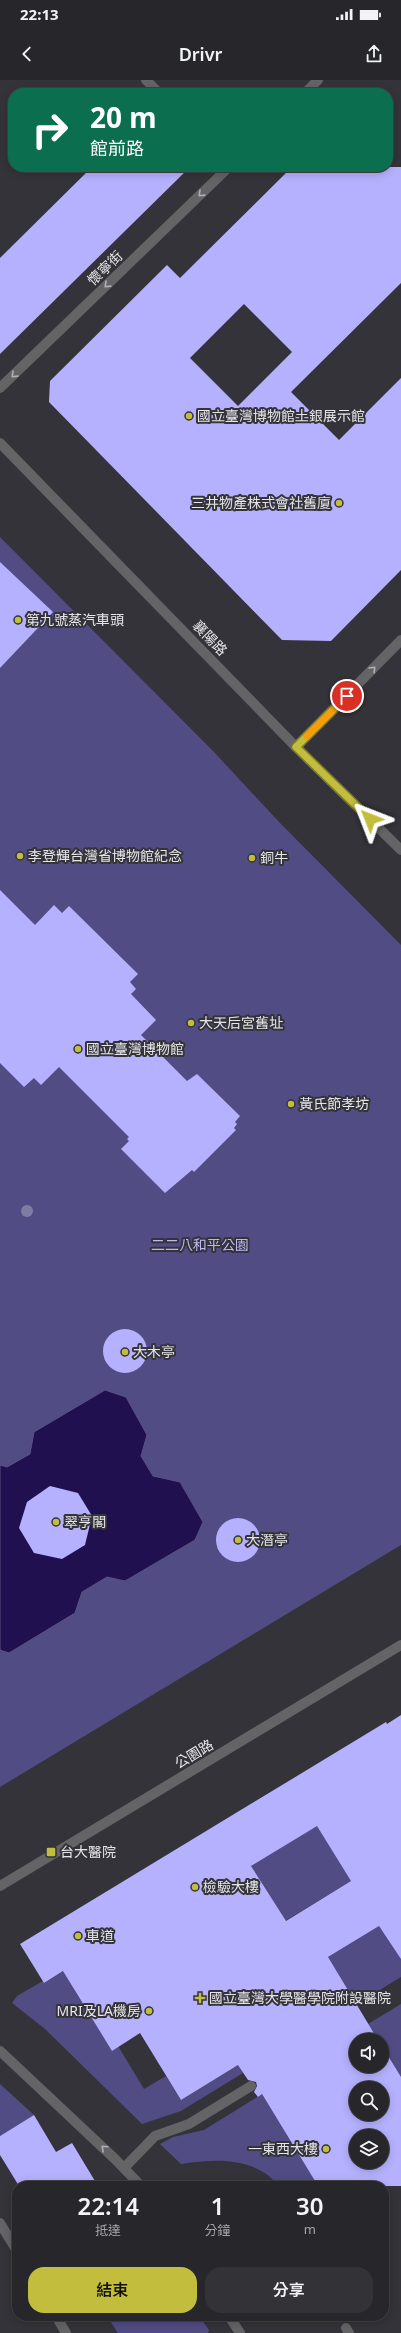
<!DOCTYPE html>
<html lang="zh-TW">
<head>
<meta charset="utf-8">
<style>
  :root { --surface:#26262b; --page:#323237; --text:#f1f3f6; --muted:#a4a5a9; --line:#424347; --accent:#c3bd3e }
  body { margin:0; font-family:"Noto Sans","Noto Sans TC",sans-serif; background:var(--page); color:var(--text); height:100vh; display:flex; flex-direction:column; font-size:15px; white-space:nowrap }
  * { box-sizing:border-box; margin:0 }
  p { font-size:13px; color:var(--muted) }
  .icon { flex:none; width:22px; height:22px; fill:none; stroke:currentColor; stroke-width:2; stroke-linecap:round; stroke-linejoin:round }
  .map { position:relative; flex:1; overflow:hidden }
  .side { position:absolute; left:12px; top:2101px; width:377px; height:140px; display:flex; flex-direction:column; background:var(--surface); border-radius:16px; box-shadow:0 2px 10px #0003,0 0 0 1px var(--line) }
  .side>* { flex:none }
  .top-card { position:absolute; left:8px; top:8px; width:385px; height:84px; border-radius:16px; box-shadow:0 2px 10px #0003,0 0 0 1px var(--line); background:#0b6e4f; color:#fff; overflow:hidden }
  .fabs { position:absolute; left:349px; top:1953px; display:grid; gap:8px }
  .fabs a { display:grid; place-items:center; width:40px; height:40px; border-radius:50%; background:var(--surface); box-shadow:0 2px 10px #0003,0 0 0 1px var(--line); font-size:20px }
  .pin { position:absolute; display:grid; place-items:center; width:34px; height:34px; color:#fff; margin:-17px; border:2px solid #fff; border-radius:50%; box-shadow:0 1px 4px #0007 }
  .me { position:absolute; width:44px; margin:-22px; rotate:315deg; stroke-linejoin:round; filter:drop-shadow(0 0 3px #0008) }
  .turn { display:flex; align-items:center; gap:14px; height:84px; padding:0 16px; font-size:18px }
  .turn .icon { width:52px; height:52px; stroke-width:2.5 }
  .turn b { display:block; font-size:28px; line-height:34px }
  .eta { display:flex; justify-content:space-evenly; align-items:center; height:68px; text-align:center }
  .eta b { font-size:24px; font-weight:600; line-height:28px }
  .button { display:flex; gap:8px; margin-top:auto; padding:8px 16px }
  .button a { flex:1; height:46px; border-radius:16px; background:var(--accent); color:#111; font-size:16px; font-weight:600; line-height:46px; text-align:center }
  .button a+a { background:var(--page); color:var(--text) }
  .status { display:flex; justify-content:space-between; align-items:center; height:28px; padding:0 20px; background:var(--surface); direction:ltr }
  .status svg { height:11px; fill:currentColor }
  header { display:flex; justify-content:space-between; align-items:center; height:52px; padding:0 16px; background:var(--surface); font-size:18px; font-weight:600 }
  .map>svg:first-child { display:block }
</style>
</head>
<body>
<div class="status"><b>22:13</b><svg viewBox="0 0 49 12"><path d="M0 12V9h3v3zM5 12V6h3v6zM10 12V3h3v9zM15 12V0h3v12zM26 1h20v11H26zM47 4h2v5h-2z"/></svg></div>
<header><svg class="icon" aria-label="back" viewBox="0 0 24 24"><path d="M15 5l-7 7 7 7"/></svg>Drivr<svg class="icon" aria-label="share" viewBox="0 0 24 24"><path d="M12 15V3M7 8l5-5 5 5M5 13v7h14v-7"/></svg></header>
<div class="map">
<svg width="401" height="2253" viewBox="0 0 401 2253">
  <rect width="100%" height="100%" fill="#333339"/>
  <g fill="#514c84">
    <polygon points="0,457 214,672 281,744 401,865 401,1465 0,1707"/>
    <polygon points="317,1745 366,1792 270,1850 251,1786"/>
    <polygon points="401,1832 401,1897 357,1924 347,1909 315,1929 327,1949 273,1979 268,1972 241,1989 243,1993 181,2031 142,2044 45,1949 12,1923 17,1916 43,1901 44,1903 104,1866 114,1883 74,1909 112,1970 118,1966 144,2009 166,1996 181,2020 315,1938 304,1921 308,1918 299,1903 318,1892 315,1885 379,1846 383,1852 400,1842 396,1836"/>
    <polygon points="401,1924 401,2027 382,2034 382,2008 394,1987 382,1966 382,1960 378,1960 368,1944"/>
    <polygon points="0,2004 34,2035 0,2056"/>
    <path d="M262,2014l56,92h-39c-5,-5 -10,-11 -16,-14 -25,-15 -55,-12 -82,-8l-21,-20 13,-7 31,-7z"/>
    <polygon points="107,2236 199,2236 209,2250 208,2253 118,2253"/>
  </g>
  <polygon fill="#201050" stroke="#5b507e" points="105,1310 126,1317 147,1355 141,1376 153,1396 180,1402 203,1442 195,1460 125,1501 107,1497 82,1512 75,1533 9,1573 0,1570 0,1385 7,1387 30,1374 34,1352"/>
  <g fill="#b6b1fe" fill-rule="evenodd">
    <polygon points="92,87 190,87 0,274 0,178"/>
    <path d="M292,87h109v116l-110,109 48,48 62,-62v192l-70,71 -49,-1 -233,-238 1,-21 117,-116 13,13zM244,224l48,48 -54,54 -48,-48z"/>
    <polygon points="0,482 53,532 0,588"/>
    <polygon points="0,810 35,845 54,825 62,833 69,826 138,894 130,902 136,909 131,914 156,940 141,955 187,1001 197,994 240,1036 235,1042 237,1044 234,1048 236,1050 194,1092 192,1090 165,1113 121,1069 129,1061 127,1059 129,1057 59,987 41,1005 34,998 24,1007 0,983"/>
    <circle cx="125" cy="1271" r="22"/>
    <polygon points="50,1406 78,1413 92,1436 85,1465 62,1479 34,1473 19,1448 27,1422"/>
    <circle cx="238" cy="1460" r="22"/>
    <path d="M401,1635v244l-22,-33 -51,31 50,83h-22v26h26v-20l19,31v109h-83l-56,-92 -4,3 -4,-5 3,-6 -1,-4 -8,-2 -10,-15 -57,35 -41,-67 -28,18 -49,-80 -19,12 -24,-39 366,-222 1,2zM317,1746l34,55 -65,40 -35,-55zM356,2008h26v26h-26zM356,2056h26v26h-26z"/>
    <polygon points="34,2035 56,2072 72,2063 98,2106 19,2106 0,2075 0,2056"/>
  </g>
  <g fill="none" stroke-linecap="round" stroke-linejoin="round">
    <g stroke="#646467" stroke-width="10">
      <polyline points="0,1971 115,2079 141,2106"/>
      <polyline points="124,2088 155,2056 189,2044 251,2006"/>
      <polyline points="212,2106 237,2106"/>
      <polyline points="229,2236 240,2253"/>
      <polyline points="346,2248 349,2253"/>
    </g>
    <g stroke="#646467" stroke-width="10">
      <polyline points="146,0 159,13"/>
      <polyline points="305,13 318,0"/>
      <polyline points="0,308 229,87"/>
      <polyline points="0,2143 17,2171"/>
      <polyline points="56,2236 66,2253"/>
    </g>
    <g stroke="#646467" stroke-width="10">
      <polyline points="0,363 296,667 401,770"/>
      <polyline points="296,667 401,560"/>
      <polyline points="0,1806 401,1565"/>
    </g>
  </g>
  <circle fill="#7e7ca0" cx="27" cy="1131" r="6"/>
  <defs><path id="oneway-chevron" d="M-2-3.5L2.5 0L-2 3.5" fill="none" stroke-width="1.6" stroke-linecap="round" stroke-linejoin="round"/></defs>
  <g stroke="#b1b1b5">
    <use href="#oneway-chevron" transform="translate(201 114) rotate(136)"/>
    <use href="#oneway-chevron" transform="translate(107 205) rotate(136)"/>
    <use href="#oneway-chevron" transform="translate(14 295) rotate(136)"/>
    <use href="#oneway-chevron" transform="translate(373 589) rotate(-46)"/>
    <use href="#oneway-chevron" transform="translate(104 2068) rotate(-137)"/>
  </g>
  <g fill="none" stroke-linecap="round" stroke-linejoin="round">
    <defs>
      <polyline id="route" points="347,616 296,667 370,739"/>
    </defs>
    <use href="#route" stroke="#7f7b28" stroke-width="10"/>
    <use href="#route" stroke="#c3bd3e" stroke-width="7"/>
    <polyline stroke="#f59e0b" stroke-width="7" points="307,656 332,631"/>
  </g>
  <g fill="#c3bd3e" stroke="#333339" stroke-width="1.5">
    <circle cx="189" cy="336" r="4"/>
    <circle cx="339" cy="423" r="4"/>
    <circle cx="18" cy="540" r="4"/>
    <circle cx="20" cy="776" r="4"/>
    <circle cx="252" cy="778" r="4"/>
    <circle cx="191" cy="943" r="4"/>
    <circle cx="78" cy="969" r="4"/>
    <circle cx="291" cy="1024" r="4"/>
    <circle cx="125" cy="1272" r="4"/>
    <circle cx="56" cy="1442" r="4"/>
    <circle cx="238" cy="1460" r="4"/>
    <rect x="46" y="1767" width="10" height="10" rx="2"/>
    <circle cx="195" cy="1807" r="4"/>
    <circle cx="78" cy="1856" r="4"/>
    <path d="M198 1912h4v4h4v4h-4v4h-4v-4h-4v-4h4z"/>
    <circle cx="149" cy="1931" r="4"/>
    <circle cx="326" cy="2069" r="4"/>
  </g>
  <g text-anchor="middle" stroke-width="4" stroke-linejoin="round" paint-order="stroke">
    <g font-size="14" fill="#e5e5e9" stroke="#333339">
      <text transform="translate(105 188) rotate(-44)" y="5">懷寧街</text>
      <text transform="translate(210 558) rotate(46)" y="5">襄陽路</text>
      <text transform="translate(194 1674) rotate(-31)" y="5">公園路</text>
    </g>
    <g font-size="14" fill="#e5e5e9" stroke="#333339" text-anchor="start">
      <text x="197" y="341">國立臺灣博物館土銀展示館</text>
      <text x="331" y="428" text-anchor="end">三井物產株式會社舊廈</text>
      <text x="26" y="545">第九號蒸汽車頭</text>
      <text x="28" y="781">李登輝台灣省博物館紀念</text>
      <text x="260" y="783">銅牛</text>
      <text x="199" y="948">大天后宮舊址</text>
      <text x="86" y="974">國立臺灣博物館</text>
      <text x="299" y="1029">黃氏節孝坊</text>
      <text x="133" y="1277">大木亭</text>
      <text x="64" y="1447">翠亨閣</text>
      <text x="246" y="1465">大潛亭</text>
      <text x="60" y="1777">台大醫院</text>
      <text x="203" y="1812">檢驗大樓</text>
      <text x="86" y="1861">車道</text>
      <text x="209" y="1923">國立臺灣大學醫學院附設醫院</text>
      <text x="141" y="1936" text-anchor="end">MRI及LA機房</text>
      <text x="318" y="2074" text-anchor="end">一東西大樓</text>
    </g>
    <g font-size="14" fill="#bbb8f4" stroke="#333339">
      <text x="200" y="1170">二二八和平公園</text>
    </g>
  </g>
</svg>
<div class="fabs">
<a><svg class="icon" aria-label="sound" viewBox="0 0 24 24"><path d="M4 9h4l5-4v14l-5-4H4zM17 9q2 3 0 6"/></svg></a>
<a><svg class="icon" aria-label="search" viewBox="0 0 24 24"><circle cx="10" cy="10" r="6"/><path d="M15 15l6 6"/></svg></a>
<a><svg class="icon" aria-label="layers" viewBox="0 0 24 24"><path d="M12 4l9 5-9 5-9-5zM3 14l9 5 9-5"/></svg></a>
</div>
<div class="pin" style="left:347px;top:616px;background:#d93025"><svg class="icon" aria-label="arrive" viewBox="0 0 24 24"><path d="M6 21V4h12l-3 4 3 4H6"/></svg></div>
<svg class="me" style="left:370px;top:739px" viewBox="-20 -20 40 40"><path d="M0-17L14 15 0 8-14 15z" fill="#c3bd3e" stroke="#fff" stroke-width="4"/></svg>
<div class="top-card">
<div class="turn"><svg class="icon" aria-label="right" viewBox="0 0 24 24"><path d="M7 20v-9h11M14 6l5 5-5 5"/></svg><div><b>20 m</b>館前路</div></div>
</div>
<section class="side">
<div class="eta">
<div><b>22:14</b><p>抵達</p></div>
<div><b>1</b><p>分鐘</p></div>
<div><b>30</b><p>m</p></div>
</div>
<div class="button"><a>結束</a><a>分享</a></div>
</section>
</div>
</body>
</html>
